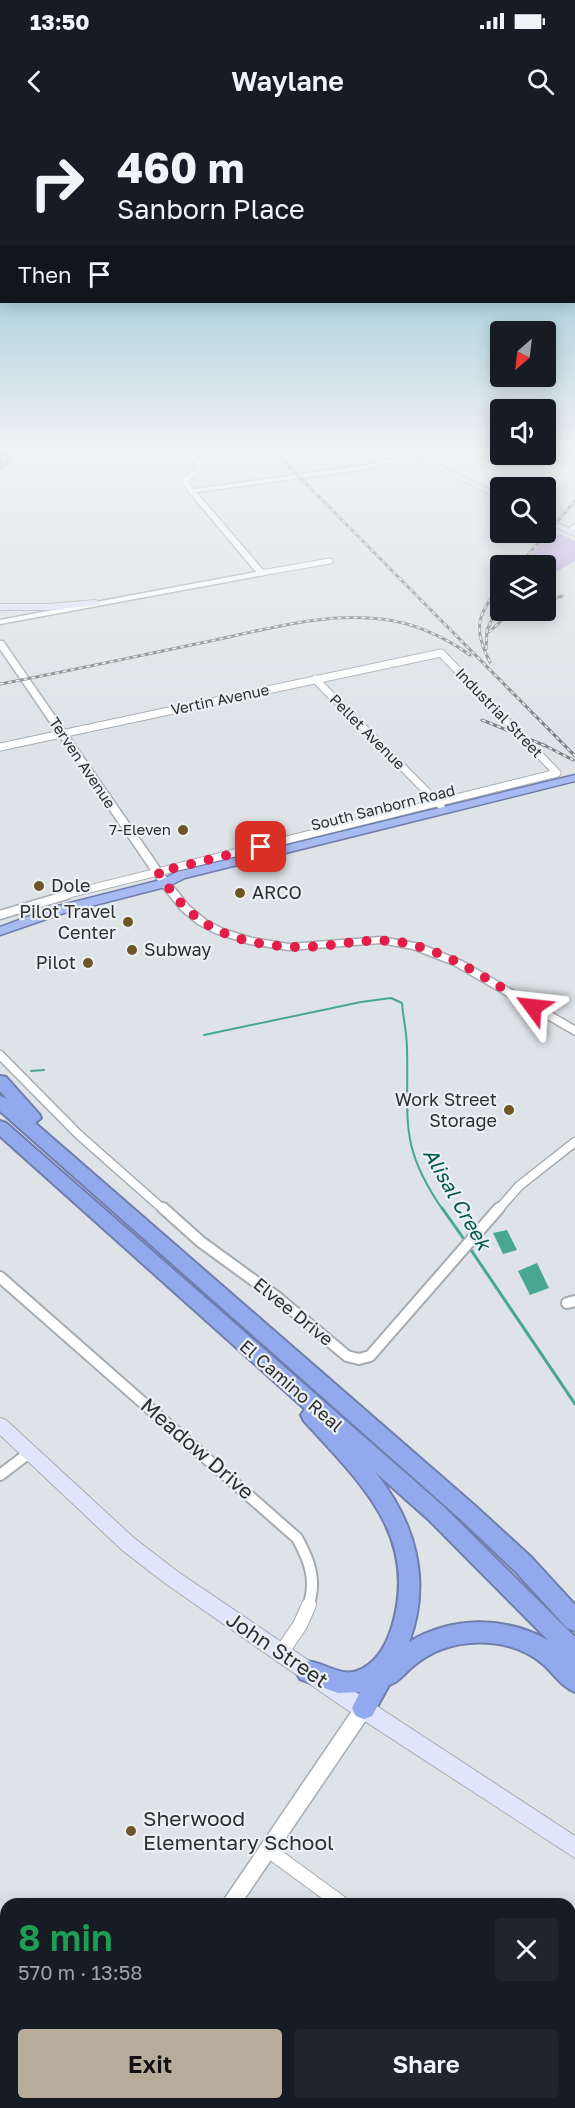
<!DOCTYPE html>
<html lang="en">
<head>
<meta charset="utf-8">
<style>
  :root { --surface:#171b24; --page:#20242c; --text:#f1f3f6; --muted:#9ea1a6; --accent:#b6ac99 }
  body { margin:0; font-family:"Golos Text",sans-serif; background:var(--page); color:var(--text); height:100vh; display:flex; flex-direction:column; font-size:22px; white-space:nowrap }
  * { box-sizing:border-box; margin:0 }
  p { font-size:20px; color:var(--muted) }
  .icon { flex:none; width:33px; height:33px; fill:none; stroke:currentColor; stroke-width:2; stroke-linecap:round; stroke-linejoin:round }
  .map { position:relative; flex:1; overflow:hidden }
  .panel { position:absolute; left:0px; top:1778px; width:576px; height:212px; display:flex; flex-direction:column; background:var(--surface); border-radius:18px 18px 0 0; box-shadow:0 3px 15px #0003 }
  .panel>* { flex:none }
  .top-card { position:absolute; left:0px; top:0px; width:576px; height:183px; box-shadow:0 3px 15px #0003; background:#171b24; color:var(--text); overflow:hidden }
  .needle { width:39px; rotate:208deg }
  .controls { position:absolute; left:490px; top:201px; display:grid; gap:12px }
  .controls a { display:grid; place-items:center; width:66px; height:66px; border-radius:6px; background:var(--surface); box-shadow:0 3px 15px #0003; font-size:30px }
  .pin { position:absolute; display:grid; place-items:center; width:51px; height:51px; color:#fff; margin:-26px; border-radius:12px; box-shadow:0 3px 9px #0006 }
  .me { position:absolute; width:66px; margin:-33px; rotate:300deg; stroke-linejoin:round; filter:drop-shadow(0 0 4px #0008) }
  .turn { display:flex; align-items:center; gap:21px; height:126px; padding:0 18px; font-size:27px }
  .turn .icon { width:78px; height:78px; stroke-width:2.5 }
  .turn b { display:block; font-size:42px; line-height:51px }
  .then { display:flex; align-items:center; height:57px; padding:0 18px; background:#0003; gap:12px; font-size:22px }
  .round { display:grid; place-items:center; flex:none; width:63px; height:63px; border-radius:6px; background:var(--page) }
  .summary { display:flex; align-items:center; justify-content:space-between; height:102px; padding:0 18px }
  h1 { font-size:36px; font-weight:600; line-height:45px; color:#1e9e55 }
  .primary-button { display:flex; gap:12px; margin-top:auto; padding:12px 18px }
  .primary-button a { flex:1; height:69px; border-radius:6px; background:var(--accent); color:#111; font-size:24px; font-weight:600; line-height:69px; text-align:center }
  .primary-button a+a { background:var(--page); color:var(--text) }
  .status { display:flex; justify-content:space-between; align-items:center; height:42px; padding:0 30px; background:var(--surface); direction:ltr }
  .status svg { height:16px; fill:currentColor }
  header { display:flex; justify-content:space-between; align-items:center; height:78px; padding:0 18px; background:var(--surface); font-size:27px; font-weight:600 }
  .map>svg:first-child { display:block }
</style>
</head>
<body>
<div class="status"><b>13:50</b><svg viewBox="0 0 49 12"><path d="M0 12V9h3v3zM5 12V6h3v6zM10 12V3h3v9zM15 12V0h3v12zM26 1h20v11H26zM47 4h2v5h-2z"/></svg></div>
<header><svg class="icon" aria-label="back" viewBox="0 0 24 24"><path d="M15 5l-7 7 7 7"/></svg>Waylane<svg class="icon" aria-label="search" viewBox="0 0 24 24"><circle cx="10" cy="10" r="6"/><path d="M15 15l6 6"/></svg></header>
<div class="map">
<svg width="575" height="1988" viewBox="0 0 575 1988">
  <rect width="100%" height="100%" fill="#dee3e7"/>
  <polygon fill="#c0abe6" points="550,413 560,414 575,421 575,441 549,456 546,455 546,446 522,445"/>
  <g fill="#48a792">
    <polygon points="507,1110 517,1130 503,1134 493,1113"/>
    <polygon points="537,1143 549,1168 530,1175 518,1151"/>
  </g>
  <g fill="none" stroke-linecap="round" stroke-linejoin="round">
    <g stroke="#48a792" stroke-width="2">
      <path d="M204,915l157,-33 30,-4 11,5c1,15 5,30 5,46 2,72 -9,96 36,161"/>
      <polyline points="31,951 44,950"/>
    </g>
    <g stroke="#48a792" stroke-width="3">
      <polyline points="442,1088 466,1122"/>
      <polyline points="469,1127 575,1284"/>
    </g>
    <defs>
      <g id="minor-far4">
        <polyline points="189,332 200,345 197,351 185,360 191,371"/>
        <polyline points="370,336 375,339"/>
        <polyline points="569,411 575,407"/>
        <polyline points="261,453 330,441"/>
      </g>
      <g id="minor-far3">
        <polyline points="315,559 441,686"/>
        <polyline points="0,627 441,533 557,653 61,776"/>
      </g>
      <g id="minor-far2">
        <polyline points="0,795 67,775"/>
        <polyline points="0,935 79,1015 164,1090"/>
        <polyline points="498,1090 519,1066 575,1022"/>
      </g>
      <g id="minor-far1">
        <polyline points="163,1088 201,1122 278,1178 347,1236 359,1239 370,1236 499,1088"/>
        <path d="M0,1157l297,261c13,23 20,43 11,69"/>
        <polyline points="567,1183 575,1181"/>
        <polyline points="0,1355 29,1333"/>
      </g>
      <g id="minor">
        <polyline points="281,1533 300,1505 309,1485"/>
        <polyline points="267,1729 342,1784"/>
        <polyline points="570,1951 575,1954"/>
        <polyline points="290,1983 296,1988"/>
        <polyline points="386,1988 388,1983"/>
      </g>
      <g id="tertiary">
        <polygon points="420,332 431,332 366,349 196,372 264,451 264,455 0,504 0,500 256,452 189,372 189,370 366,345"/>
        <polygon points="0,521 3,521 169,761 189,786 206,800 223,809 252,818 289,824 381,817 420,824 462,841 575,906 575,915 454,845 413,829 381,823 289,830 250,824 215,813 198,804 181,790 161,765 0,529"/>
        <polygon points="364,1580 370,1582 373,1588 370,1594 241,1784 221,1784 358,1582"/>
        <polygon points="81,1983 103,1983 101,1988 79,1988"/>
      </g>
      <g id="secondary">
        <polygon points="403,332 413,332 501,375 501,380"/>
        <polygon points="546,398 575,411 575,416 546,403"/>
        <polygon points="96,480 100,483 99,485 48,490 0,490 0,484 48,484"/>
        <polygon points="0,1298 6,1300 134,1418 178,1452 354,1571 575,1716 575,1738 340,1585 166,1464 122,1430 0,1315"/>
      </g>
      <polygon id="trunk" points="575,655 575,661 185,758 169,766 64,793 0,815 0,807 54,787 161,760 177,752"/>
      <g id="motorway">
        <polygon points="3,332 11,332 4,346 0,349"/>
        <polygon points="0,956 6,957 39,994 41,998 35,1003 473,1384 531,1437 575,1485 575,1511 567,1508 515,1451 459,1398 0,991 0,976 7,979 0,971"/>
        <path d="M0,1001l6,2 437,383 132,131v55c-13,-5 -21,-18 -31,-27 -27,-24 -69,-28 -102,-16 -11,4 -22,11 -31,19 -8,7 -12,14 -22,17l-17,31 -8,3 -8,-3 -4,-8 8,-16 -22,1 -38,-14 -4,-8 4,-8c18,-7 36,15 57,8 19,-7 29,-25 35,-44 28,-92 -33,-145 -88,-206l-3,-6 4,-6 -305,-273zM375,1352l54,48 119,120c-44,-24 -96,-24 -139,2 23,-61 6,-121 -34,-170z"/>
      </g>
    </defs>
    <use href="#minor-far4" stroke="#a6abaf" stroke-width="7"/>
    <use href="#minor-far3" stroke="#a6abaf" stroke-width="9"/>
    <use href="#minor-far2" stroke="#a6abaf" stroke-width="11"/>
    <use href="#minor-far1" stroke="#a6abaf" stroke-width="14"/>
    <use href="#minor" stroke="#a6abaf" stroke-width="16"/>
    <use href="#tertiary" stroke="#a6abaf" stroke-width="3"/>
    <use href="#secondary" stroke="#a6abaf" stroke-width="2"/>
    <use href="#trunk" stroke="#6f7eac" stroke-width="3"/>
    <use href="#motorway" stroke="#6f7eac" stroke-width="4"/>
    <use href="#minor-far4" stroke="#fff" stroke-width="5"/>
    <use href="#minor-far3" stroke="#fff" stroke-width="7"/>
    <use href="#minor-far2" stroke="#fff" stroke-width="8"/>
    <use href="#minor-far1" stroke="#fff" stroke-width="10"/>
    <use href="#minor" stroke="#fff" stroke-width="14"/>
    <use href="#tertiary" fill="#fff" fill-rule="evenodd"/>
    <use href="#secondary" fill="#dfe5fa" fill-rule="evenodd"/>
    <use href="#trunk" fill="#a8baf2" fill-rule="evenodd"/>
    <use href="#motorway" fill="#93a9ee" fill-rule="evenodd"/>
    <defs>
      <g id="rail">
        <polyline points="275,332 575,636"/>
        <polyline points="569,335 575,340"/>
        <polyline points="518,446 575,381"/>
        <polyline points="546,481 562,476"/>
        <polyline points="489,512 508,495 518,490"/>
        <polyline points="486,529 487,510 501,480"/>
        <path d="M490,542c-18,-34 -12,-49 11,-77"/>
        <path d="M0,564c69,-13 137,-28 206,-42 57,-12 117,-30 176,-23 33,4 61,17 88,36"/>
        <polyline points="482,600 546,626 573,640"/>
      </g>
    </defs>
    <use href="#rail" stroke="#7b7e80" stroke-width="3"/>
    <use href="#rail" stroke="#ebf0f4" stroke-width="1.5" stroke-dasharray="4" stroke-linecap="butt"/>
  </g>
  <linearGradient id="sky" x2="0" y2="1"><stop stop-color="#68afc6"/><stop offset="0.54" stop-color="#f0f2f4"/><stop offset="1" stop-color="#f0f2f4" stop-opacity="0"/></linearGradient>
  <rect width="575" height="610" fill="url(#sky)"/>
  <g fill="none" stroke-linecap="round" stroke-linejoin="round">
    <path stroke="#e11d48" stroke-width="10" stroke-dasharray="0 18" d="M261,727l-103,25c8,12 17,26 28,36 34,34 90,42 136,38 26,-3 51,-8 77,-4 49,8 92,40 134,65"/>
  </g>
  <g fill="#6e5627" stroke="#ebf0f4" stroke-width="2">
    <circle cx="183" cy="710" r="6"/>
    <circle cx="39" cy="766" r="6"/>
    <circle cx="240" cy="773" r="6"/>
    <circle cx="128" cy="802" r="6"/>
    <circle cx="132" cy="830" r="6"/>
    <circle cx="88" cy="843" r="6"/>
    <circle cx="509" cy="990" r="6"/>
    <circle cx="131" cy="1711" r="6"/>
  </g>
  <g text-anchor="middle" stroke-width="4.5" stroke-linejoin="round" paint-order="stroke">
    <g font-size="15" fill="#2d2f30" stroke="#ebf0f4">
      <text transform="translate(220 580) rotate(-12)" y="5">Vertin Avenue</text>
      <text transform="translate(499 593) rotate(46)" y="5">Industrial Street</text>
      <text transform="translate(367 612) rotate(45)" y="5">Pellet Avenue</text>
      <text transform="translate(82 643) rotate(56)" y="5">Terven Avenue</text>
      <text transform="translate(383 688) rotate(-14)" y="5">South Sanborn Road</text>
    </g>
    <g font-size="15" fill="#2d2f30" stroke="#ebf0f4" text-anchor="end">
      <text x="171" y="715">7-Eleven</text>
    </g>
    <g font-size="18" fill="#2d2f30" stroke="#ebf0f4" text-anchor="start">
      <text x="51" y="772">Dole</text>
      <text x="252" y="779">ARCO</text>
      <text x="116" y="798" text-anchor="end">Pilot Travel<tspan x="116" dy="21">Center</tspan></text>
      <text x="144" y="836">Subway</text>
      <text x="76" y="849" text-anchor="end">Pilot</text>
      <text x="497" y="986" text-anchor="end">Work Street<tspan x="497" dy="21">Storage</tspan></text>
    </g>
    <g font-size="18" fill="#2d2f30" stroke="#ebf0f4">
      <text transform="translate(293 1192) rotate(39)" y="6">Elvee Drive</text>
      <text transform="translate(291 1266) rotate(41)" y="6">El Camino Real</text>
    </g>
    <g font-size="20" font-style="italic" fill="#05584a" stroke="#ebf0f4">
      <text transform="translate(457 1079) rotate(60)" y="7">Alisal Creek</text>
    </g>
    <g font-size="21" fill="#2d2f30" stroke="#ebf0f4">
      <text transform="translate(197 1329) rotate(41)" y="7">Meadow Drive</text>
      <text transform="translate(277 1530) rotate(34)" y="7">John Street</text>
    </g>
    <g font-size="21" fill="#2d2f30" stroke="#ebf0f4" text-anchor="start">
      <text x="143" y="1706">Sherwood<tspan x="143" dy="24">Elementary School</tspan></text>
    </g>
  </g>
</svg>
<div class="controls">
<a><svg class="needle" viewBox="-14 -14 28 28"><path d="M0-13l5 13h-10z" fill="#e53935"/><path d="M0 13l5-13h-10z" fill="#9ea1a6"/></svg></a>
<a><svg class="icon" aria-label="sound" viewBox="0 0 24 24"><path d="M4 9h4l5-4v14l-5-4H4zM17 9q2 3 0 6"/></svg></a>
<a><svg class="icon" aria-label="search" viewBox="0 0 24 24"><circle cx="10" cy="10" r="6"/><path d="M15 15l6 6"/></svg></a>
<a><svg class="icon" aria-label="layers" viewBox="0 0 24 24"><path d="M12 4l9 5-9 5-9-5zM3 14l9 5 9-5"/></svg></a>
</div>
<div class="pin" style="left:261px;top:727px;background:#d93025"><svg class="icon" aria-label="arrive" viewBox="0 0 24 24"><path d="M6 21V4h12l-3 4 3 4H6"/></svg></div>
<svg class="me" style="left:533px;top:887px" viewBox="-20 -20 40 40"><path d="M0-17L14 15 0 8-14 15z" fill="#e11d48" stroke="#fff" stroke-width="4"/></svg>
<div class="top-card">
<div class="turn"><svg class="icon" aria-label="right" viewBox="0 0 24 24"><path d="M7 20v-9h11M14 6l5 5-5 5"/></svg><div><b>460 m</b>Sanborn Place</div></div>
<div class="then">Then<svg class="icon" aria-label="arrive" viewBox="0 0 24 24"><path d="M6 21V4h12l-3 4 3 4H6"/></svg></div>
</div>
<section class="panel">
<div class="summary"><div><h1>8 min</h1><p>570 m · 13:58</p></div><a class="round"><svg class="icon" aria-label="close" viewBox="0 0 24 24"><path d="M6 6l12 12M18 6L6 18"/></svg></a></div>
<div class="primary-button"><a>Exit</a><a>Share</a></div>
</section>
</div>
</body>
</html>
